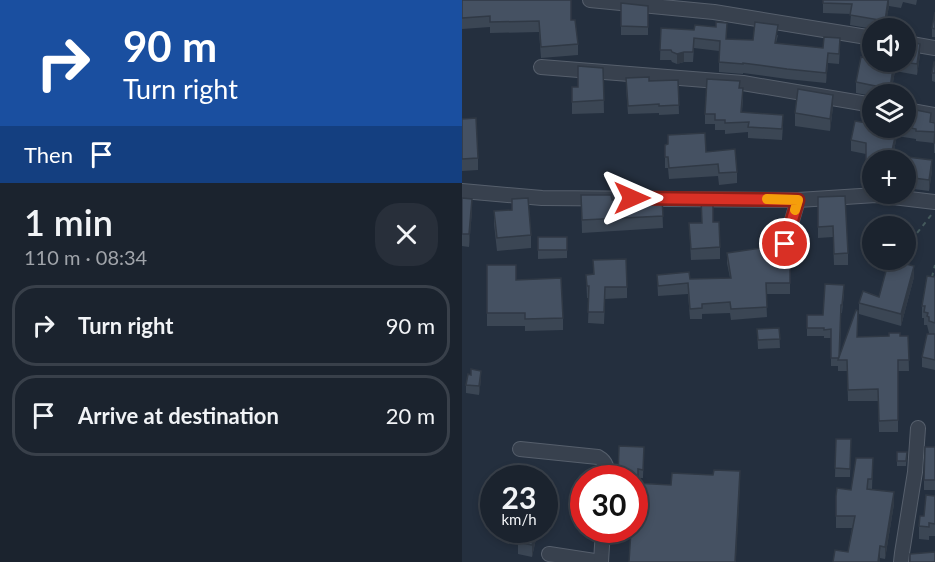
<!DOCTYPE html>
<html lang="en">
<head>
<meta charset="utf-8">
<style>
  :root { --surface:#1b232e; --page:#282f3a; --text:#f1f3f6; --muted:#a0a4aa; --line:#39404a }
  body { margin:0; font-family:Lato,sans-serif; background:var(--page); color:var(--text); height:100vh; display:flex; flex-direction:column; font-size:22px; white-space:nowrap }
  * { box-sizing:border-box; margin:0 }
  p { font-size:20px; color:var(--muted) }
  .icon { flex:none; width:33px; height:33px; fill:none; stroke:currentColor; stroke-width:2; stroke-linecap:round; stroke-linejoin:round }
  .map { position:relative; flex:1; overflow:hidden }
  .panel { display:flex; flex-direction:column; background:var(--surface); width:462px }
  .panel>* { flex:none }
  .hud { background:#1a4fa0; color:#fff; overflow:hidden }
  .tools { position:absolute; left:400px; top:18px; display:grid; gap:12px }
  .tools a { display:grid; place-items:center; width:54px; height:54px; border-radius:50%; background:var(--surface); box-shadow:0 3px 9px #0003,0 0 0 2px var(--line); font-size:30px }
  .speed { position:absolute; left:18px; top:465px; display:flex; gap:12px; font-size:30px; font-weight:700; text-align:center }
  .speed>* { display:grid; place-content:center; width:78px; height:78px; border-radius:50%; background:var(--surface); box-shadow:0 3px 9px #0003,0 0 0 2px var(--line); line-height:1 }
  .speed small { font-size:15px; font-weight:400 }
  .speed .limit { border:9px solid #d22; background:#fff; color:#111 }
  .pin { position:absolute; display:grid; place-items:center; width:51px; height:51px; color:#fff; margin:-26px; border:3px solid #fff; border-radius:50%; box-shadow:0 2px 6px #0007 }
  .me { position:absolute; width:66px; margin:-33px; rotate:90deg; stroke-linejoin:round; filter:drop-shadow(0 0 4px #0008) }
  .turn { display:flex; align-items:center; gap:21px; height:126px; padding:0 24px; font-size:27px }
  .turn .icon { width:78px; height:78px; stroke-width:2.5 }
  .turn b { display:block; font-size:42px; line-height:51px }
  .then { display:flex; align-items:center; height:57px; padding:0 24px; background:#0003; gap:12px; font-size:22px }
  .round { display:grid; place-items:center; flex:none; width:63px; height:63px; border-radius:24px; background:var(--page) }
  .overview { display:flex; align-items:center; justify-content:space-between; height:102px; padding:0 24px }
  h1 { font-size:36px; font-weight:600; line-height:45px }
  ul { padding:0; list-style:none }
  li { display:flex; align-items:center; gap:18px; height:81px; margin:0 12px 9px; padding:0 12px; border:3px solid var(--line); border-radius:24px }
  li div { flex:1 }
  li b { display:block; font-size:22px }
  li em { font-style:normal }
  main { display:flex; flex:1; min-height:0 }
  .map>svg:first-child { display:block }
</style>
</head>
<body>
<main>
<section class="panel">
<div class="hud">
<div class="turn"><svg class="icon" aria-label="right" viewBox="0 0 24 24"><path d="M7 20v-9h11M14 6l5 5-5 5"/></svg><div><b>90 m</b>Turn right</div></div>
<div class="then">Then<svg class="icon" aria-label="arrive" viewBox="0 0 24 24"><path d="M6 21V4h12l-3 4 3 4H6"/></svg></div>
</div>
<div class="overview"><div><h1>1 min</h1><p>110 m · 08:34</p></div><a class="round"><svg class="icon" aria-label="close" viewBox="0 0 24 24"><path d="M6 6l12 12M18 6L6 18"/></svg></a></div>
<ul>
<li><svg class="icon" aria-label="right" viewBox="0 0 24 24"><path d="M7 20v-9h11M14 6l5 5-5 5"/></svg><div><b>Turn right</b></div><em>90 m</em></li>
<li><svg class="icon" aria-label="arrive" viewBox="0 0 24 24"><path d="M6 21V4h12l-3 4 3 4H6"/></svg><div><b>Arrive at destination</b></div><em>20 m</em></li>
</ul>
</section>
<div class="map">
<svg width="473" height="562" viewBox="0 0 473 562">
  <rect width="100%" height="100%" fill="#242f3e"/>
  <g fill="none" stroke-linecap="round" stroke-linejoin="round">
    <defs>
      <g id="minor">
        <polyline points="128,0 252,12 411,38"/>
        <polyline points="444,43 473,48"/>
        <polyline points="79,67 281,83 411,105"/>
        <polyline points="444,110 473,115"/>
        <polyline points="0,191 80,198 336,200 414,195 473,202"/>
        <polyline points="313,255 323,244 336,200"/>
        <path d="M58,449l78,8c9,5 9,11 9,21"/>
        <polyline points="87,554 139,562"/>
        <polyline points="139,562 141,530"/>
        <polyline points="439,562 440,553 453,472 456,428"/>
      </g>
    </defs>
    <use href="#minor" stroke="#565f6c" stroke-width="16"/>
    <g stroke="#44595c" stroke-width="2" stroke-dasharray="4.5 4.5" stroke-linecap="butt">
      <polyline points="444,247 470,214"/>
      <polyline points="470,277 473,265"/>
    </g>
    <use href="#minor" stroke="#38414e" stroke-width="14"/>
  </g>
  <g fill="#3b4654">
    <polygon points="0,0 109,20 116,44 116,55 79,58 77,32 28,33 28,27 0,29"/>
    <polygon points="361,0 455,0 454,5 441,2 439,8 427,6 423,28 411,29 388,25 389,14 361,13"/>
    <polygon points="186,6 186,35 159,35 159,26"/>
    <polygon points="473,12 473,37 470,37 470,28"/>
    <polygon points="199,28 264,39 291,40 316,35 314,43 361,48 378,48 377,64 366,63 364,83 325,79 281,73 281,74 257,72 257,51 232,48 231,62 222,62 215,64 210,62 209,60 198,60"/>
    <polygon points="458,55 455,75 433,71 429,94 411,94 411,96 394,93 394,82 411,62 444,62"/>
    <polygon points="473,62 473,82 470,81 470,73"/>
    <polygon points="141,68 142,113 110,114 110,87 116,87"/>
    <polygon points="216,80 217,114 197,115 197,113 166,114 164,87 187,81"/>
    <polygon points="278,88 281,99 280,112 321,125 320,140 286,138 286,132 263,134 263,130 253,130 253,124 243,124 243,114"/>
    <polygon points="371,107 368,131 333,126 333,113"/>
    <polygon points="444,108 469,113 469,122 473,123 473,153 472,153 472,143 454,141 454,139 435,136 431,155 470,160 470,171 467,191 444,188 444,160 411,160 411,185 404,185 404,154 389,151 389,140 393,121 411,124 411,128 444,128"/>
    <polygon points="0,119 16,158 16,170 0,171"/>
    <polygon points="206,135 244,152 275,172 275,183 257,185 256,176 207,179 206,168 203,168 203,145 206,144"/>
    <polygon points="119,195 150,200 200,198 201,228 120,233"/>
    <polygon points="356,197 386,253 386,265 372,265 371,237 356,238"/>
    <polygon points="0,198 10,211 7,247 0,246"/>
    <polygon points="50,199 69,235 69,248 35,251 32,224 32,211 50,210"/>
    <polygon points="251,222 258,247 258,259 229,260 227,223"/>
    <polygon points="76,237 105,237 105,258 76,259"/>
    <polygon points="299,250 312,253 328,250 328,294 304,294 305,317 269,320 268,313 240,314 240,319 228,319 226,294 196,296 195,275 228,279 268,278 265,263 265,253"/>
    <polygon points="131,260 165,287 165,298 143,299 142,324 126,323 127,298 125,298 124,275 131,274"/>
    <polygon points="25,265 101,318 101,330 63,331 63,326 25,326"/>
    <polygon points="452,277 439,326 397,314 397,303 417,297"/>
    <polygon points="473,277 473,370 460,367 460,357 467,333 465,325 462,325 462,318 460,318 460,306"/>
    <polygon points="382,293 380,313 379,313 378,356 395,337 446,336 447,371 436,371 436,432 417,432 416,401 386,401 385,371 376,371 376,366 369,366 369,338 362,338 362,336 345,336 345,315 361,315"/>
    <polygon points="317,328 318,348 296,349 295,329"/>
    <polygon points="19,379 17,395 4,393 4,385"/>
    <polygon points="374,439 389,439 388,477 373,477"/>
    <polygon points="182,447 181,478 176,478 176,483 278,488 172,530 172,478"/>
    <polygon points="473,447 473,490 462,490 462,480"/>
    <polygon points="435,452 445,452 444,466 435,466"/>
    <polygon points="411,458 410,490 432,504 423,559 386,552 390,528 374,528 374,496 389,490"/>
    <polygon points="473,496 473,536 467,536 467,540 457,539 457,526"/>
    <polygon points="32,503 32,528 25,527 25,515"/>
    <polygon points="39,530 76,530 70,557 56,554 56,542 57,537 49,535 49,531"/>
  </g>
  <g fill="#303945">
    <polygon points="426,0 427,0 427,6 423,28 423,21"/>
    <polygon points="458,44 458,55 455,75 455,64"/>
    <polygon points="222,52 222,62 215,64 215,54"/>
    <polygon points="366,53 366,63 364,83 364,73"/>
    <polygon points="432,62 433,71 429,94 427,94"/>
    <polygon points="371,95 371,107 368,131 368,119"/>
    <polygon points="435,128 435,136 430,160 429,155"/>
    <polygon points="470,160 470,171 467,191 467,180"/>
    <polygon points="10,199 10,211 7,247 7,234"/>
    <polygon points="452,266 452,277 439,326 439,314"/>
    <polygon points="19,371 19,379 17,395 17,386"/>
    <polygon points="278,471 278,488 274,562 273,562"/>
    <polygon points="84,483 84,495 82,501 82,489"/>
    <polygon points="432,492 432,504 423,559 423,547"/>
    <polygon points="73,530 76,530 70,557 70,545"/>
    <polygon points="418,546 418,562 416,562"/>
  </g>
  <g fill="#455162" stroke="#303945" stroke-width="1.5">
    <polygon points="0,0 109,0 109,20 113,20 116,44 79,47 77,21 28,22 28,16 0,18"/>
    <polygon points="361,0 426,0 423,21 388,15 390,4 361,3"/>
    <polygon points="159,3 186,6 186,27 159,26"/>
    <polygon points="473,12 473,29 470,28"/>
    <polygon points="254,22 265,23 264,39 291,40 293,22 316,25 313,43 361,48 362,37 378,38 377,54 366,53 364,73 325,69 281,63 281,64 257,62 258,41 232,38 231,52 222,52 215,54 210,52 209,50 198,50 199,28 232,30 233,25 254,27"/>
    <polygon points="444,41 458,44 455,64 441,62 444,62"/>
    <polygon points="411,47 411,62 432,62 427,94 419,94 418,87 394,82 399,57 409,59"/>
    <polygon points="472,62 473,62 473,73 470,73"/>
    <polygon points="116,66 141,68 142,100 110,102 110,87 116,87"/>
    <polygon points="187,77 187,81 216,80 217,105 197,106 197,104 166,106 164,78"/>
    <polygon points="245,79 278,81 277,88 281,88 279,112 321,115 320,129 286,127 287,122 263,123 263,120 253,120 253,114 243,114"/>
    <polygon points="336,89 371,95 368,119 333,113"/>
    <polygon points="444,108 469,113 468,122 473,123 473,143 472,143 473,132 454,131 454,129 444,127"/>
    <polygon points="14,118 16,158 0,159 0,119"/>
    <polygon points="393,121 411,124 411,128 435,128 429,155 470,160 467,180 444,177 444,160 411,160 411,174 404,174 404,143 389,140"/>
    <polygon points="243,133 244,152 273,149 275,172 257,173 256,164 207,168 206,157 203,157 203,145 206,144 206,135"/>
    <polygon points="119,195 149,195 150,200 200,198 201,216 120,220"/>
    <polygon points="383,196 386,253 372,254 371,226 356,227 356,197"/>
    <polygon points="239,197 251,197 251,222 257,222 258,247 229,249 227,223 240,223"/>
    <polygon points="0,198 10,199 7,234 0,234"/>
    <polygon points="66,198 69,235 35,238 32,211 50,210 50,199"/>
    <rect x="76" y="237" width="29" height="13"/>
    <polygon points="299,248 299,250 306,250 312,253 316,253 320,250 328,250 328,283 304,283 305,307 269,309 268,302 240,304 240,308 228,309 226,283 196,286 195,275 227,272 228,279 269,278 265,253"/>
    <polygon points="164,259 165,287 143,287 142,312 126,312 127,286 125,286 124,275 132,274 131,260"/>
    <polygon points="427,260 452,266 439,314 397,303 401,291 417,297"/>
    <polygon points="25,265 54,265 54,280 99,278 101,318 63,319 63,313 25,313"/>
    <polygon points="465,276 473,277 473,323 467,321 467,317 465,316 466,313 462,312 463,306 460,306"/>
    <polygon points="363,284 382,285 380,305 379,305 377,358 369,358 369,329 362,330 362,328 345,328 345,315 361,315"/>
    <polygon points="394,310 396,311 395,337 427,336 427,333 438,333 438,336 446,336 447,360 436,360 436,420 417,421 416,389 386,390 385,360 376,360"/>
    <polygon points="317,328 318,339 296,340 295,329"/>
    <polygon points="465,334 473,334 473,360 460,357"/>
    <polygon points="9,369 19,371 17,386 4,385 6,374 9,375"/>
    <polygon points="374,439 389,439 388,469 373,468"/>
    <polygon points="157,446 182,447 181,470 176,469 176,479 172,478 156,478"/>
    <polygon points="463,447 473,447 473,480 462,480"/>
    <polygon points="435,452 445,452 444,461 435,461"/>
    <polygon points="394,458 411,458 410,479 406,479 405,489 432,492 423,547 418,546 416,562 371,562 373,550 386,552 393,516 374,516 374,496 375,488 389,490"/>
    <polygon points="252,470 278,471 273,562 167,562 169,530 172,530 172,483 209,485 210,473 251,475"/>
    <polygon points="464,495 473,496 473,524 467,523 467,527 457,526 458,516 462,516"/>
    <polygon points="27,502 32,503 32,516 25,515"/>
    <polygon points="59,530 73,530 70,545 56,542"/>
    <polygon points="473,552 473,562 448,562 448,554"/>
  </g>
  <g fill="none" stroke-linecap="round" stroke-linejoin="round">
    <defs>
      <polyline id="route" points="170,198 336,200 323,244"/>
    </defs>
    <use href="#route" stroke="#8d1f18" stroke-width="15"/>
    <use href="#route" stroke="#d93025" stroke-width="10"/>
    <polyline stroke="#f59e0b" stroke-width="10" points="305,199 336,200 333,210"/>
  </g>
</svg>
<div class="tools">
<a><svg class="icon" aria-label="sound" viewBox="0 0 24 24"><path d="M4 9h4l5-4v14l-5-4H4zM17 9q2 3 0 6"/></svg></a>
<a><svg class="icon" aria-label="layers" viewBox="0 0 24 24"><path d="M12 4l9 5-9 5-9-5zM3 14l9 5 9-5"/></svg></a>
<a>+</a>
<a>−</a>
</div>
<div class="speed"><div>23<small>km/h</small></div><div class="limit">30</div></div>
<div class="pin" style="left:323px;top:244px;background:#d93025"><svg class="icon" aria-label="arrive" viewBox="0 0 24 24"><path d="M6 21V4h12l-3 4 3 4H6"/></svg></div>
<svg class="me" style="left:170px;top:198px" viewBox="-20 -20 40 40"><path d="M0-17L14 15 0 8-14 15z" fill="#d93025" stroke="#fff" stroke-width="4"/></svg>
</div>
</main>
</body>
</html>
